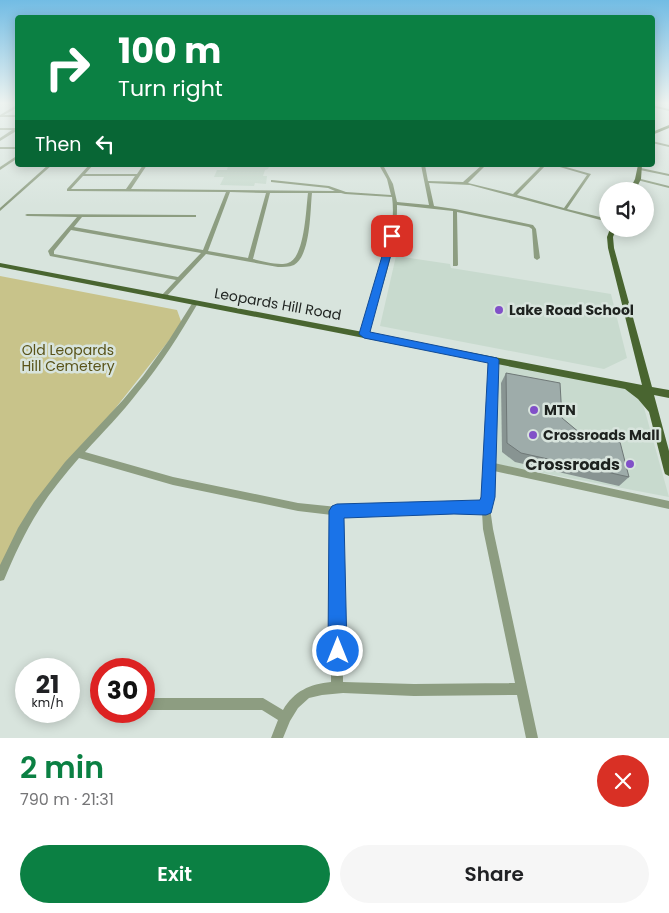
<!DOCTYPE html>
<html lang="en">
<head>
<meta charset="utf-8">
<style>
  :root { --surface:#fff; --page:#f6f6f6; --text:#202124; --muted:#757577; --accent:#0b8043 }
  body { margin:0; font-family:Poppins,sans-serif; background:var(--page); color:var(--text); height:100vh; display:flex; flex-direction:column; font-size:19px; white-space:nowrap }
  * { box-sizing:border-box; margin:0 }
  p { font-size:16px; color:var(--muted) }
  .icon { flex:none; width:28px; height:28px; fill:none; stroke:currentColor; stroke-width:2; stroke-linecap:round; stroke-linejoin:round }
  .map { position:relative; height:738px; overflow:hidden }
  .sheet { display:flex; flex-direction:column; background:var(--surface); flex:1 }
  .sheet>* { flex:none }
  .guide { position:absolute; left:15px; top:15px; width:640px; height:152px; border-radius:5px; box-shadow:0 2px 12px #0003; background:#0b8043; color:#fff; overflow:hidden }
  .tools { position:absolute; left:599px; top:182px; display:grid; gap:10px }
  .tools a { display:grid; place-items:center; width:55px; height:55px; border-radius:50%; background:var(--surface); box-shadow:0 2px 12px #0003; font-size:25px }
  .speed { position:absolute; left:15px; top:658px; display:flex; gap:10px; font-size:25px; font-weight:700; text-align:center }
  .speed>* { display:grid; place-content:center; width:65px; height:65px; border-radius:50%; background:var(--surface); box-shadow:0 2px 12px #0003; line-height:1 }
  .speed small { font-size:12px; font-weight:400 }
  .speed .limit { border:8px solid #d22; background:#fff; color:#111 }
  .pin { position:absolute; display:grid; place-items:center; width:42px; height:42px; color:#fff; margin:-21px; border-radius:10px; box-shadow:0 2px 8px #0006 }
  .me { position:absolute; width:55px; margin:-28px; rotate:0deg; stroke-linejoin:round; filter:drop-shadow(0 0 4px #0008) }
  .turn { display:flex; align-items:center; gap:18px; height:105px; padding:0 20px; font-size:22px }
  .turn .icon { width:65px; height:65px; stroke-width:2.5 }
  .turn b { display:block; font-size:35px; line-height:42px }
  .then { display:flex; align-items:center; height:48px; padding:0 20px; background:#0003; gap:10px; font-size:19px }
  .round { display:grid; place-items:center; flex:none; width:52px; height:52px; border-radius:26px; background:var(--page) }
  .head { display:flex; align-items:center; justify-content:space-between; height:85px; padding:0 20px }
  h1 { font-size:30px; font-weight:600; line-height:38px; color:var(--accent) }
  .cta { display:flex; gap:10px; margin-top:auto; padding:10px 20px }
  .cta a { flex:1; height:58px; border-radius:30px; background:var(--accent); color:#fff; font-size:20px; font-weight:600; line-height:58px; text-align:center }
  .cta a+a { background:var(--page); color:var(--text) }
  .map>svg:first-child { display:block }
</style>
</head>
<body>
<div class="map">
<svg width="669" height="738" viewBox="0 0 669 738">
  <rect width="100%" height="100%" fill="#d8e4dd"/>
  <g fill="#c8dace">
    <polygon points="260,165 270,165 268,169 265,170 263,176 267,176 266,184 255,183 254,186 220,185 224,177 214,177 217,170 227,170 228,166"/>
    <polygon points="396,256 450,264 451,268 611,294 627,358 604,369 380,326"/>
    <polygon points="498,364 627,388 643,404 669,497 496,464"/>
  </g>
  <polygon fill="#c8c38a" points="0,276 177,310 182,324 19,530 0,567"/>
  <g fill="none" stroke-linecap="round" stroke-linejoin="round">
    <g fill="#8d9d81" fill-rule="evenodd">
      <polygon points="18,104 18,107 4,115 18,115 18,117 0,117 0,115"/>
      <polygon points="652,105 669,109 669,111 652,107"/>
      <polygon points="0,128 17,128 18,130 0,141 0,138 12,130 0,130"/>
      <polygon points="652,141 669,145 669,147 652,143"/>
      <rect x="0" y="147" width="18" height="2"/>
      <polygon points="18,155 18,158 0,170 0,167"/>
      <polygon points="48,165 52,165 0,211 0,208"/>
      <path d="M89,165h4l-8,9h52l6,-9h4l-16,24 204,2 -7,-3 -57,-6v-2h1l57,6 17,6 45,3 -4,-16 -8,-14h4l10,19 4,18 32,3 -8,-40h4l3,16 35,1 19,-17h4l-18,18 45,11 29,-29h4l-29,30 47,13 23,-33 -34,-10h6l32,9 -24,35 41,10v3l-138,-37 -41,-2 5,23 21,3 78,16 3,4 4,29 -3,2 -3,-2 -2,-29 -3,-2 -72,-15 1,53 -1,1h-4v-55l-56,-6c1,44 -17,87 -30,129l-3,2 -3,-2c12,-40 37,-95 31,-137l-47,-3 -4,-1h-29c-2,18 -1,62 -18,72 -5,2 -11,2 -16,2l-72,-13 -41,44h-4v-2l15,-16 -126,-24 -2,-5 29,-34 -50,-1 -2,-1 2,-1 167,1h2v2h-114l-8,10 129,23 23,-58 -159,-1v-2zM83,176h52l-9,13h-55zM230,192l36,1 -18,65 -40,-7zM270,193h38c-2,15 -3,65 -20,70 -9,3 -26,-2 -35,-4zM71,230l130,23 -23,24 -124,-23v-3z"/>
      <polygon points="641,168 669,174 669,176 640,170 639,169"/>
      <polygon points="637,178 669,186 669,188 637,180"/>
      <path d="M195,301l3,2c-18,31 -37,61 -60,89 -16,21 -35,40 -53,60l88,25 125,26 39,4 117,-4 28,1 5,-49 4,-94 3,-2 3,2 -3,102 175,38v8l-175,-38 -4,37 3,21 45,209h-12l-9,-43 -103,1 -71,-3 -21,2 -13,3 -11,10 -8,13 -7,17h-12l7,-18 -16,-10h-118v-12h119l20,12c11,-19 27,-26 48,-28l1,-167 -34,-4 -125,-26 -94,-27c-14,16 -28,33 -40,52 -14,22 -25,46 -35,70l-4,1v-16l18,-37 16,-26 31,-40 58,-62 20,-24 26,-36 24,-38zM454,511l28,1 1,17 32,154 -101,1 -71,-2 -1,-167z"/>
    </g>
    <g fill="#496530" fill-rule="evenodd">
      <polygon points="669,125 669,128 652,135 652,132"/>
      <polygon points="638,165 642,165 641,179 635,191 629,191 635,179"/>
      <polygon points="610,229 616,229 613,237 614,248 652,387 669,390 669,398 654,395 669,451 669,476 665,474 664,471 649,412 638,399 625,389 0,267 0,263 642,385 608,248 607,237"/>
    </g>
  </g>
  <polygon fill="#889492" points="506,373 562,418 629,477 619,486 515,462 502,452 501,383"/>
  <polygon fill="#9eacaa" stroke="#6f7877" points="506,373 560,383 562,418 580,433 620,442 629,477 521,453 507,443"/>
  <linearGradient id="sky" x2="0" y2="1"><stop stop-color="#72bce4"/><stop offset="0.5" stop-color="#edf3f0"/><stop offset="1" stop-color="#edf3f0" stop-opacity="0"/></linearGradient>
  <rect width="669" height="206" fill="url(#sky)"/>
  <polygon fill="#1a73e8" stroke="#114b97" points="392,234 396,236 370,332 497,358 499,360 495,497 491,513 486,515 454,514 344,518 347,651 344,657 338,660 331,657 328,651 329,511 332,506 337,504 480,500 481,497 488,363 364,338 359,334 388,236"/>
  <g fill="#8150c8" stroke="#d8e4dd" stroke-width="2">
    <circle cx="499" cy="310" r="5"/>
    <circle cx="534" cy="410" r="5"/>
    <circle cx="533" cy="435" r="5"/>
    <circle cx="630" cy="464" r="5"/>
  </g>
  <g text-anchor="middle" stroke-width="5" stroke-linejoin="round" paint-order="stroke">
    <g font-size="14" fill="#1e221f" stroke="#d8e4dd">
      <text transform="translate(278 304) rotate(10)" y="5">Leopards Hill Road</text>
    </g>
    <g font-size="14" font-weight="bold" fill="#1e221f" stroke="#d8e4dd" text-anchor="start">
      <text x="509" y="315">Lake Road School</text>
      <text x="544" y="415">MTN</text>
      <text x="543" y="440">Crossroads Mall</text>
    </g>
    <g font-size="14" fill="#595319" stroke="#d8e4dd">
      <text x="68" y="355">Old Leopards<tspan x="68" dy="16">Hill Cemetery</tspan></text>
    </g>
    <g font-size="16" font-weight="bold" fill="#1e221f" stroke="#d8e4dd" text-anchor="end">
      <text x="620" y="470">Crossroads</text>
    </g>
  </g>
</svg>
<div class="tools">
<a><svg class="icon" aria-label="sound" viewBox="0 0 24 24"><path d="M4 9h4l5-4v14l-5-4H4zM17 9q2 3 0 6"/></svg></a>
</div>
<div class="speed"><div>21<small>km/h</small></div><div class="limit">30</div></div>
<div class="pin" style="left:392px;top:236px;background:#d93025"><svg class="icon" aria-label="arrive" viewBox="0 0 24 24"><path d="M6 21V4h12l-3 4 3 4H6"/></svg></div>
<svg class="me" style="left:338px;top:651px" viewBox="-20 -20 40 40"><circle r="17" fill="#1a73e8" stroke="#fff" stroke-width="3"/><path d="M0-11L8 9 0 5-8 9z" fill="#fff"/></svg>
<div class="guide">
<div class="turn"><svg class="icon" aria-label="right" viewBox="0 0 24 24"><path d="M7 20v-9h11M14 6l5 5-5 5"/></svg><div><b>100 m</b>Turn right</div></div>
<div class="then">Then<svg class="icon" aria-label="left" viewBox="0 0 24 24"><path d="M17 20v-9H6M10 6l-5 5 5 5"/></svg></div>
</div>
</div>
<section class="sheet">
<div class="head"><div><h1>2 min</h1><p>790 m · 21:31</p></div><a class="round" style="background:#d93025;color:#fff"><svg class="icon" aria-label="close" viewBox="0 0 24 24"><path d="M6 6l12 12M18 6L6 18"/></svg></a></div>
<div class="cta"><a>Exit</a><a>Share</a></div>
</section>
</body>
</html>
